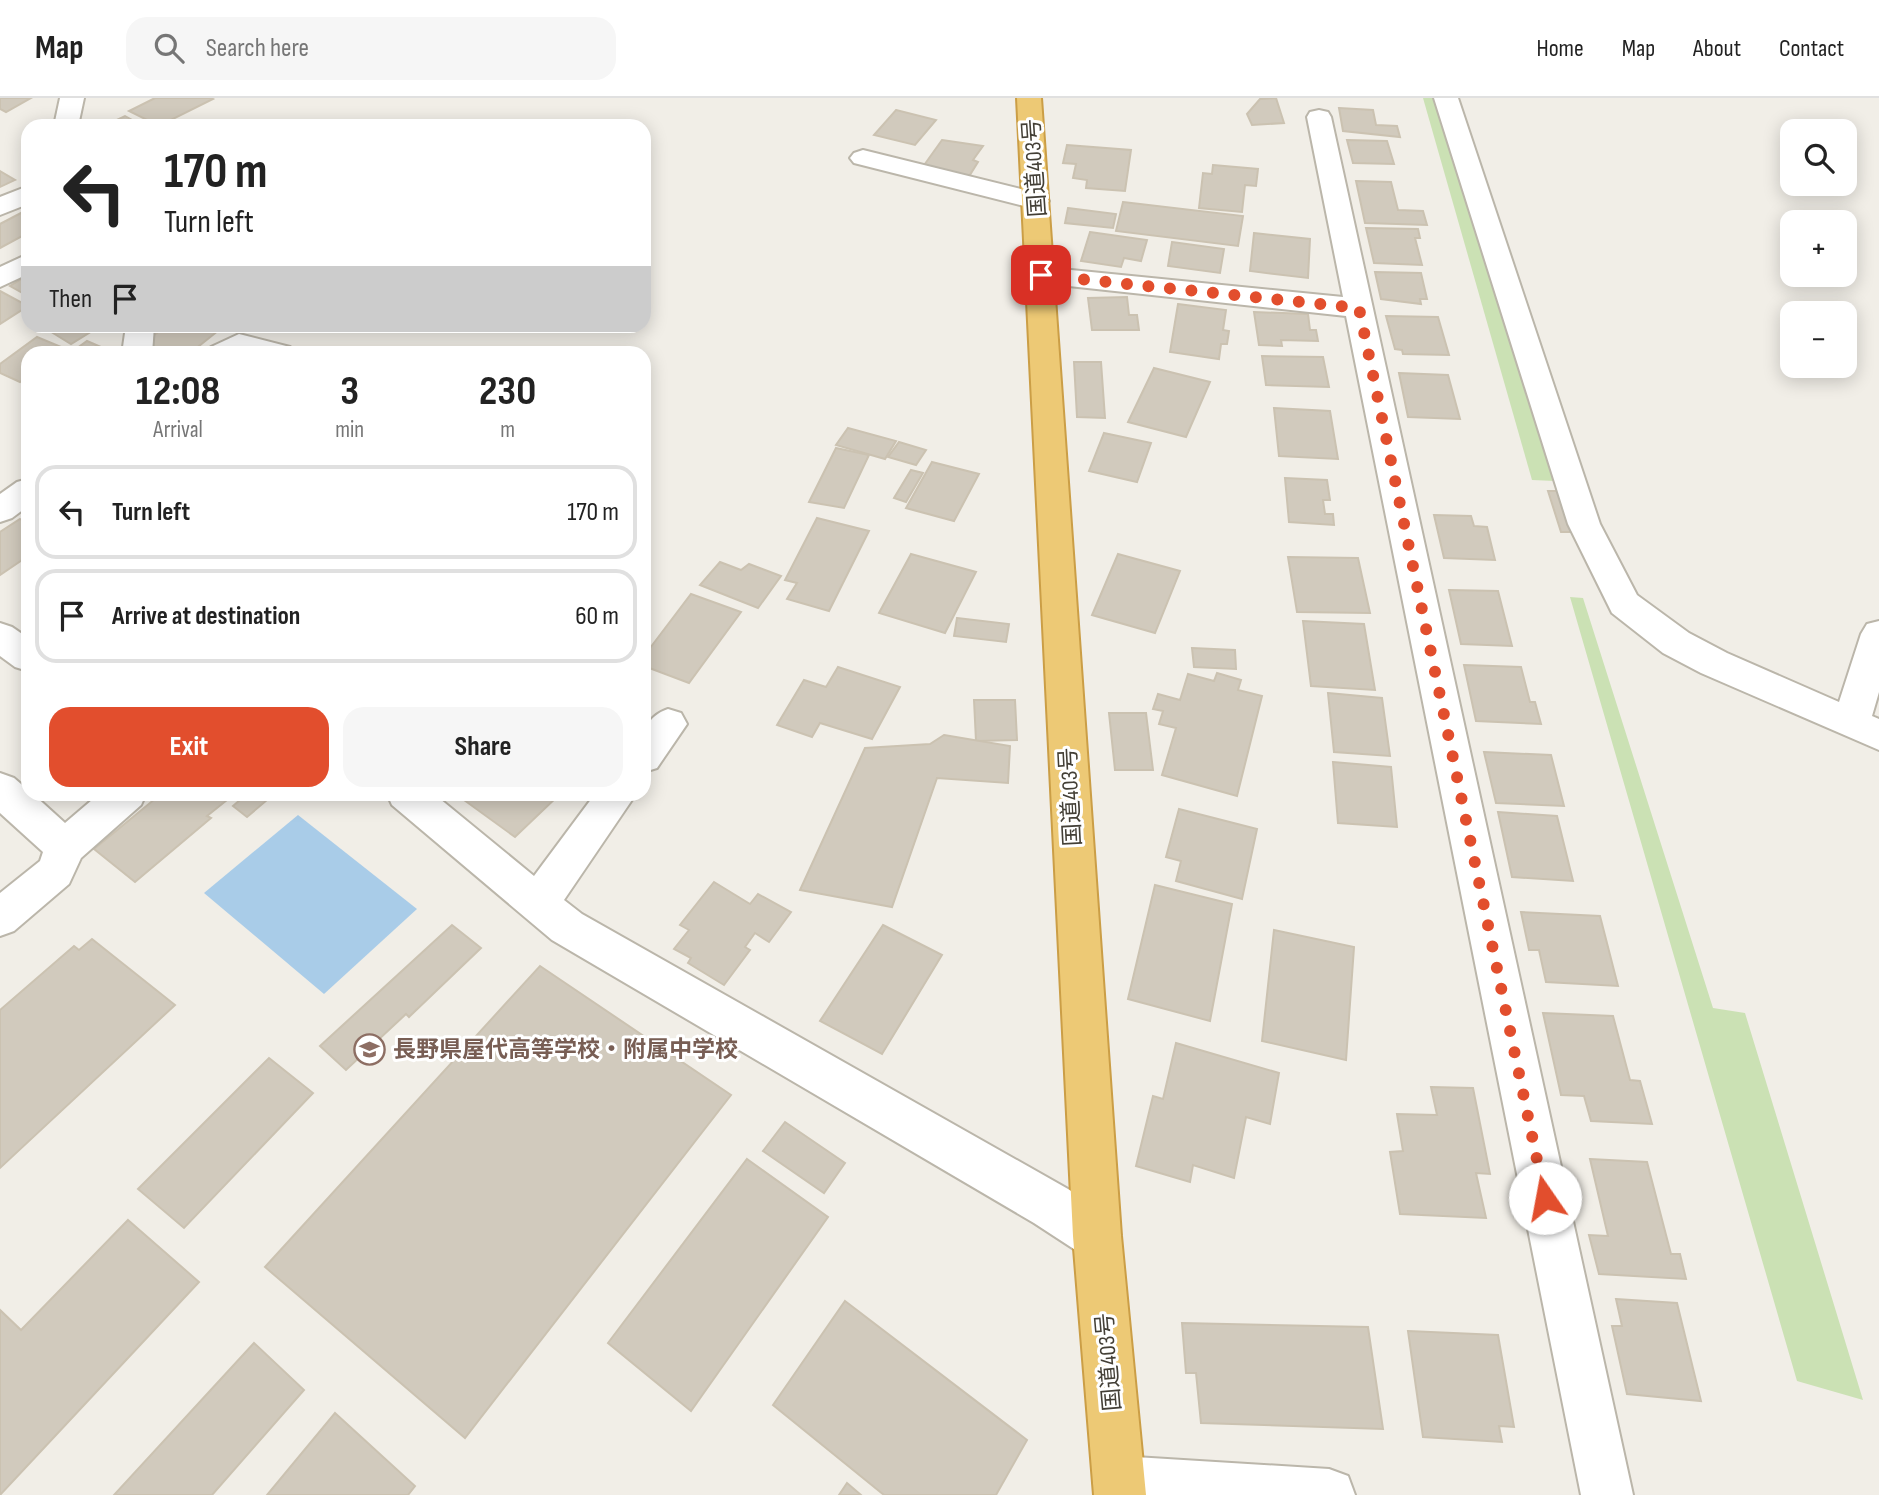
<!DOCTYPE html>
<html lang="en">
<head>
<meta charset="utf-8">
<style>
  :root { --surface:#fff; --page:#f6f6f6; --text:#222; --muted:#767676; --line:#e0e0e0; --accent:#e24e2d }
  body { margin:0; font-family:"Sofia Sans Condensed","Noto Sans JP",sans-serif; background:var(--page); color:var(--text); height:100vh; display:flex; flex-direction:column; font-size:26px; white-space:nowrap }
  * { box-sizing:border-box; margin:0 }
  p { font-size:23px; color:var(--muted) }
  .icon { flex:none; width:38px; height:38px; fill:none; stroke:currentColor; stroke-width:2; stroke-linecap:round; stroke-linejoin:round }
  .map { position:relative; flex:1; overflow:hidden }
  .details { position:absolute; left:21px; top:248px; width:630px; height:455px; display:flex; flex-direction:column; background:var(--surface); border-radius:21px; box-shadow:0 4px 18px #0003 }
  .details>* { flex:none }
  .top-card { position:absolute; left:21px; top:21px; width:630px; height:214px; border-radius:21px; box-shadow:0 4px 18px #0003; background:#fff; color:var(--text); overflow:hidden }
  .fabs { position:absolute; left:1780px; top:21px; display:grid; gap:14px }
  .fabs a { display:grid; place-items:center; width:77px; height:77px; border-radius:14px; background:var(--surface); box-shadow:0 4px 18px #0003; font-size:35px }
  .pin { position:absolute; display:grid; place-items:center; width:60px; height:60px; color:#fff; margin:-30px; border-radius:14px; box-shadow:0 4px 10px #0006 }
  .me { position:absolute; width:77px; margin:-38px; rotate:348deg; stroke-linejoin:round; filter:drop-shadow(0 0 5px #0008) }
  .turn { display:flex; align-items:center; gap:24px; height:147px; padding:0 28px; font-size:32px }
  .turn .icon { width:91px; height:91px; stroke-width:2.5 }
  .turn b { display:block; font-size:49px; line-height:60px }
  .then { display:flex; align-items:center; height:66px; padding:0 28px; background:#0003; gap:14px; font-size:26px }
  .eta { display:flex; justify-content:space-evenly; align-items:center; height:119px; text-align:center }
  .eta b { font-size:42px; font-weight:700; line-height:49px }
  .primary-button { display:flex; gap:14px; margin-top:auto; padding:14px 28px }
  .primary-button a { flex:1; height:80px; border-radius:21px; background:var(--accent); color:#fff; font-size:28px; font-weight:700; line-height:80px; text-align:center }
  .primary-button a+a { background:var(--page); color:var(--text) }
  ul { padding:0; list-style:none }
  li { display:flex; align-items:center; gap:21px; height:94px; margin:0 14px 10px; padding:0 14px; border:4px solid var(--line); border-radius:21px }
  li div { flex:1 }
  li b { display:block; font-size:26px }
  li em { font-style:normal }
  header { display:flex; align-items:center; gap:42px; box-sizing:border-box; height:98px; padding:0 35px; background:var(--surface); border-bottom:2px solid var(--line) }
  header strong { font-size:33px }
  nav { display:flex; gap:38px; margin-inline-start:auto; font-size:24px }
  .search { width:490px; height:63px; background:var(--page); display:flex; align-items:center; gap:18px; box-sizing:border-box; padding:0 24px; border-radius:21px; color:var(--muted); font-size:26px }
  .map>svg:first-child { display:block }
</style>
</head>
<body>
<header>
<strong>Map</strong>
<div class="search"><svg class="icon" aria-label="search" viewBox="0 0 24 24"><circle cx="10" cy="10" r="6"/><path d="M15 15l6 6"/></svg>Search here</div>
<nav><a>Home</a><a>Map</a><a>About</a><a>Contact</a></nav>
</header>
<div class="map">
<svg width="1879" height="1397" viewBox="0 0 1879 1397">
  <rect width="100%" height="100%" fill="#f1eee7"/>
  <g fill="#cbe1b4">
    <polygon points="1423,0 1438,0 1555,383 1532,382"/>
    <polygon points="1570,499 1583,500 1713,910 1745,915 1863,1302 1797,1283"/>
  </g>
  <polygon fill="#a9cce8" points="298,717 417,811 324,896 204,795"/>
  <g fill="#d1cabd" stroke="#cbc2b1" stroke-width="2">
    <polygon points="0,0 31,0 6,14 0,11"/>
    <polygon points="155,0 211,0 213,1 159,28 129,13"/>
    <polygon points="1276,0 1284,25 1252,27 1247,16 1260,1"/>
    <polygon points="1339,10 1373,12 1376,27 1397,28 1400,39 1343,33"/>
    <polygon points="896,12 936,22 915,47 874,37"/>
    <polygon points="125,18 143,28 104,28"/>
    <polygon points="942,42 983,48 973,62 978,64 968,80 922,70"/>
    <polygon points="1347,42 1387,43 1394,66 1353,65"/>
    <polygon points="1067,47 1131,52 1125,93 1086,90 1087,82 1073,80 1076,66 1063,65"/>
    <polygon points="1213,67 1258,71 1256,88 1245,87 1242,114 1199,110 1203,75 1212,76"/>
    <polygon points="0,73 15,82 0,89"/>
    <polygon points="1356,83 1391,84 1398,112 1423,113 1427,127 1365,125"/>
    <polygon points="1123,104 1243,118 1238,148 1116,133"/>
    <polygon points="1068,110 1116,116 1113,130 1065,125"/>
    <polygon points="21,115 28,119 28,135 0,150 0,126"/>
    <polygon points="1366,130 1418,131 1420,140 1415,140 1422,167 1374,165"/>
    <polygon points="1090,134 1147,142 1141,163 1124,160 1121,169 1081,163"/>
    <polygon points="1254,135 1310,141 1308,180 1250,173"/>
    <polygon points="1172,144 1224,151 1220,175 1168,168"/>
    <polygon points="1375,174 1421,175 1427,201 1420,201 1421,206 1381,201"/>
    <polygon points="28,177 28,198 10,188"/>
    <polygon points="0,193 28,208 0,226"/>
    <polygon points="1127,199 1129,217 1137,217 1139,232 1092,232 1088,200"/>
    <polygon points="1178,206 1226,212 1223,232 1229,233 1227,246 1221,246 1219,261 1170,254"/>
    <polygon points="1254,214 1308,216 1310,232 1316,232 1318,243 1281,242 1282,248 1259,247"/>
    <polygon points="1386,218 1438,219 1449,257 1403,256 1402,252 1395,251"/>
    <polygon points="63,228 82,228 92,233 71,246 53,235"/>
    <polygon points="166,228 179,232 184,228 224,228 189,256 175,256 144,245"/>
    <polygon points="37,239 66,251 60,256 28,256 28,278 20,284 0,275 0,266"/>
    <polygon points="87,243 117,256 69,256"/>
    <polygon points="1262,258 1323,259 1329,289 1266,287"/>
    <polygon points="1074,264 1101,264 1105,320 1077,319"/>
    <polygon points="1154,270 1210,284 1186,339 1128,324"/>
    <polygon points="1399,275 1448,277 1460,321 1408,319"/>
    <polygon points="1274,310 1330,313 1338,361 1279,358"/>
    <polygon points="848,330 896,343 885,361 836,347"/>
    <polygon points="1104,335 1151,345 1137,384 1089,373"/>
    <polygon points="899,344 926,352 916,367 888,359"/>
    <polygon points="836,350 869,357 844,410 809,404"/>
    <polygon points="932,364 979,376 954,423 906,410"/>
    <polygon points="911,372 923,375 906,404 894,400"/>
    <polygon points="1285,380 1327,382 1330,402 1323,402 1325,416 1333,416 1334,427 1289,424"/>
    <polygon points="1548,393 1559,393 1572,434 1561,434"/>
    <polygon points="1434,417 1471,418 1474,428 1487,429 1495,462 1444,460"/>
    <polygon points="817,420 869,433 829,513 787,501 797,485 785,482"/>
    <polygon points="20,421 28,426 28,458 0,477 0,434"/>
    <polygon points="911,456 976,474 945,535 879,515"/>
    <polygon points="1118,456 1180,473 1155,535 1092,517"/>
    <polygon points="1288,459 1358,460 1370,515 1297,514"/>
    <polygon points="720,464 741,472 749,466 781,478 758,510 700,487"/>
    <polygon points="1449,492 1498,493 1512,548 1461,546"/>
    <polygon points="691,496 741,514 689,585 644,568 644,558"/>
    <polygon points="957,520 1009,526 1006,544 954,538"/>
    <polygon points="1303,523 1364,526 1375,592 1311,588"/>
    <polygon points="1192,550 1235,552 1236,571 1194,569"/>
    <polygon points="1464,567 1521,569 1530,604 1535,604 1541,626 1476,623"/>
    <polygon points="838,569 900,589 872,641 820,625 812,639 777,627 804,582 826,589"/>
    <polygon points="1217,575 1241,582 1238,592 1262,598 1237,698 1162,677 1176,630 1159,626 1163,613 1153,611 1158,596 1180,602 1188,576 1214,583"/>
    <polygon points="1328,595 1382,600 1390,658 1334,654"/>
    <polygon points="974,602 1015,602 1017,642 976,643"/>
    <polygon points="1109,615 1146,615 1153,672 1115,672"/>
    <polygon points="944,637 1010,648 1008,685 937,680 892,809 800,792 865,650 930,646"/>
    <polygon points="1484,654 1551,657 1564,708 1496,705"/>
    <polygon points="1333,664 1391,669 1397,729 1338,725"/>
    <polygon points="161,696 232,698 207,718 211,720 135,784 94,751"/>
    <polygon points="247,696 274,696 247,719 233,708"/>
    <polygon points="471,696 560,696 515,739 464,702"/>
    <polygon points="1179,711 1257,731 1242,801 1176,783 1181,763 1166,759"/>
    <polygon points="1498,714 1557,718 1573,783 1512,779"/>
    <polygon points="714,784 750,806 758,796 791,814 769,844 755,835 745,849 750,852 724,887 688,865 691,860 674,851 689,832 680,827"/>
    <polygon points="1155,787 1232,806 1210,923 1128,901"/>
    <polygon points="1521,814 1600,818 1618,888 1546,884 1539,852 1529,852"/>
    <polygon points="452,827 481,850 409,919 406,916 346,972 320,948"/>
    <polygon points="883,827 942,857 882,956 820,923"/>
    <polygon points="1274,832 1354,849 1346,962 1262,943"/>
    <polygon points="92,841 175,907 0,1070 0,912 74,848 79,852"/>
    <polygon points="540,868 731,997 465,1340 265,1169"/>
    <polygon points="1543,915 1613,918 1630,982 1640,983 1652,1026 1591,1023 1584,998 1561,997"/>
    <polygon points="1176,945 1279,975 1270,1026 1246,1019 1234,1080 1193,1067 1190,1084 1136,1068 1153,998 1163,1001"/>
    <polygon points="269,960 313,995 184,1130 138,1091"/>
    <polygon points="1431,989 1473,990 1490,1076 1476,1075 1486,1120 1400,1116 1390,1054 1403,1053 1397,1016 1437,1017"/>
    <polygon points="785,1024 845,1065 824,1095 763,1053"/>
    <polygon points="747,1061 828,1119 691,1313 608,1245"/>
    <polygon points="1590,1061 1647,1064 1671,1156 1680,1156 1686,1181 1599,1176 1589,1137 1608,1138"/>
    <polygon points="128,1122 199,1184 0,1397 0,1212 21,1232"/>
    <polygon points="1616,1201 1677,1205 1701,1303 1627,1296 1612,1228 1622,1228"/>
    <polygon points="845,1203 1027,1342 996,1397 884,1397 773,1307"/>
    <polygon points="1182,1225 1368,1229 1383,1331 1201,1325 1196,1275 1186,1275"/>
    <polygon points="1408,1233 1498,1237 1514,1329 1499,1328 1502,1344 1423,1339"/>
    <polygon points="254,1245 304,1292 212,1397 114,1397"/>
    <polygon points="335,1315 415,1388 408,1397 267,1397"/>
    <polygon points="847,1385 861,1397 839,1397"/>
  </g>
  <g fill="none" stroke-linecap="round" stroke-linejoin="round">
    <defs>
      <g id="minor">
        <polygon points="60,0 84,0 78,28 54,28"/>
        <polygon points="1434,0 1458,0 1600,426 1637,497 1689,535 1727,555 1839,604 1861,536 1867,526 1879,523 1879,594 1872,618 1879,621 1879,652 1701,575 1663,555 1612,515 1568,426"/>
        <polygon points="1319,12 1328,14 1331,19 1633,1397 1581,1397 1346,218 1041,185 1031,183 1027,177 1031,171 1041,169 1343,199 1307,19 1310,14"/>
        <polygon points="863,52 1045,97 1049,103 1045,109 1036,111 854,65 850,60 854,55"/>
        <polygon points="28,88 28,106 0,117 0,99"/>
        <polygon points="28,156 28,176 0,189 0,169"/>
        <polygon points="126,228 154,228 152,256 122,256"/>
        <polygon points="239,236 290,249 294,256 207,256 211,249"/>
        <polygon points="28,381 28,408 12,420 0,424 0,396 17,384"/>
        <polygon points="0,525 12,529 28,540 28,573 15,569 0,558"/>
        <path d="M668,611l13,4 6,11 -30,44 -13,4c0,-26 -6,-53 24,-63z"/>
        <polygon points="0,675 14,680 28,692 28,696 33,696 65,725 99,696 146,696 141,707 81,760 69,786 14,833 0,838 0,795 40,763 43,754 0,715"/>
        <polygon points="387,696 434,696 534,778 595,696 636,696 564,802 582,816 1068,1091 1114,1121 1121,1138 1114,1155 1097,1162 1080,1155 1034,1125 552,842 392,707"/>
        <polygon points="1119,1358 1329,1371 1348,1378 1355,1397 1098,1397 1093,1384 1100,1365"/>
      </g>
      <polygon id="highway" points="1017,0 1041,0 1121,1138 1146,1397 1094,1397 1073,1138"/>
    </defs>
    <use href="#minor" stroke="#bbb6aa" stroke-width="4"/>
    <use href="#highway" stroke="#cb9e46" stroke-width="4"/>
    <use href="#minor" fill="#fff" fill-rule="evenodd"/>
    <use href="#highway" fill="#edc975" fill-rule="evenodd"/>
  </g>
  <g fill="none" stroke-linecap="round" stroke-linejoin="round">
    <polyline stroke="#e24e2d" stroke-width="12" stroke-dasharray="0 21.6" points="1041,177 1359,210 1545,1100"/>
  </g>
  <defs>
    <symbol id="school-ring" viewBox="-11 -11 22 22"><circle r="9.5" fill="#fff" stroke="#8d6e63" stroke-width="1.5"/><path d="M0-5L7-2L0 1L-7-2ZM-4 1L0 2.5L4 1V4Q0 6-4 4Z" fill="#8d6e63"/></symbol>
  </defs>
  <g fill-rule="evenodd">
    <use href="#school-ring" x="352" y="934" width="35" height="35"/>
  </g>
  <g text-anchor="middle" stroke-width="6" stroke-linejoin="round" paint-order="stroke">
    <g font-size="23" fill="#433f36" stroke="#fff">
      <text transform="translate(1034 70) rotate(-94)" y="8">国道403号</text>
      <text transform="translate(1070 699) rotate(-93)" y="8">国道403号</text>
      <text transform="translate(1108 1264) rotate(-95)" y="8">国道403号</text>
    </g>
    <g font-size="23" font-weight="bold" fill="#785e54" stroke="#fff" text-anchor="start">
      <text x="393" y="959">長野県屋代高等学校・附属中学校</text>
    </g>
  </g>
</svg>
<div class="fabs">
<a><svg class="icon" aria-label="search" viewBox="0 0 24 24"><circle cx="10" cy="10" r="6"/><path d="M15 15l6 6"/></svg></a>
<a>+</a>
<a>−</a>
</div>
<div class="pin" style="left:1041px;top:177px;background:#d93025"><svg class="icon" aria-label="arrive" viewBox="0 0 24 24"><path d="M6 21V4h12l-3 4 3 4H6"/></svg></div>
<svg class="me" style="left:1545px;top:1100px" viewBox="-20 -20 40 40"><circle r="19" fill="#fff"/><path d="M0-13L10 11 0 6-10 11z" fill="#e24e2d"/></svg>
<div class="top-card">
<div class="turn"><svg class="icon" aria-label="left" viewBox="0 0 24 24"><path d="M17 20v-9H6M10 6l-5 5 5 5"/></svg><div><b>170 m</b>Turn left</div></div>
<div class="then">Then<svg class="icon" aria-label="arrive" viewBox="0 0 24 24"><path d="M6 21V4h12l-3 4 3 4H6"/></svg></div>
</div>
<section class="details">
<div class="eta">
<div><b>12:08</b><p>Arrival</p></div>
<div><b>3</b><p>min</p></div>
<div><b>230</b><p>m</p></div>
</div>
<ul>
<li><svg class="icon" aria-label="left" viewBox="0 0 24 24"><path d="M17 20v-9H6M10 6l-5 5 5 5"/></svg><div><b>Turn left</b></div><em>170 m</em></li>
<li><svg class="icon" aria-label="arrive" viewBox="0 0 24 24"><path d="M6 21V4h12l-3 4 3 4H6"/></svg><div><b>Arrive at destination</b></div><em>60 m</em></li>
</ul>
<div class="primary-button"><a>Exit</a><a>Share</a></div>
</section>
</div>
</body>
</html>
